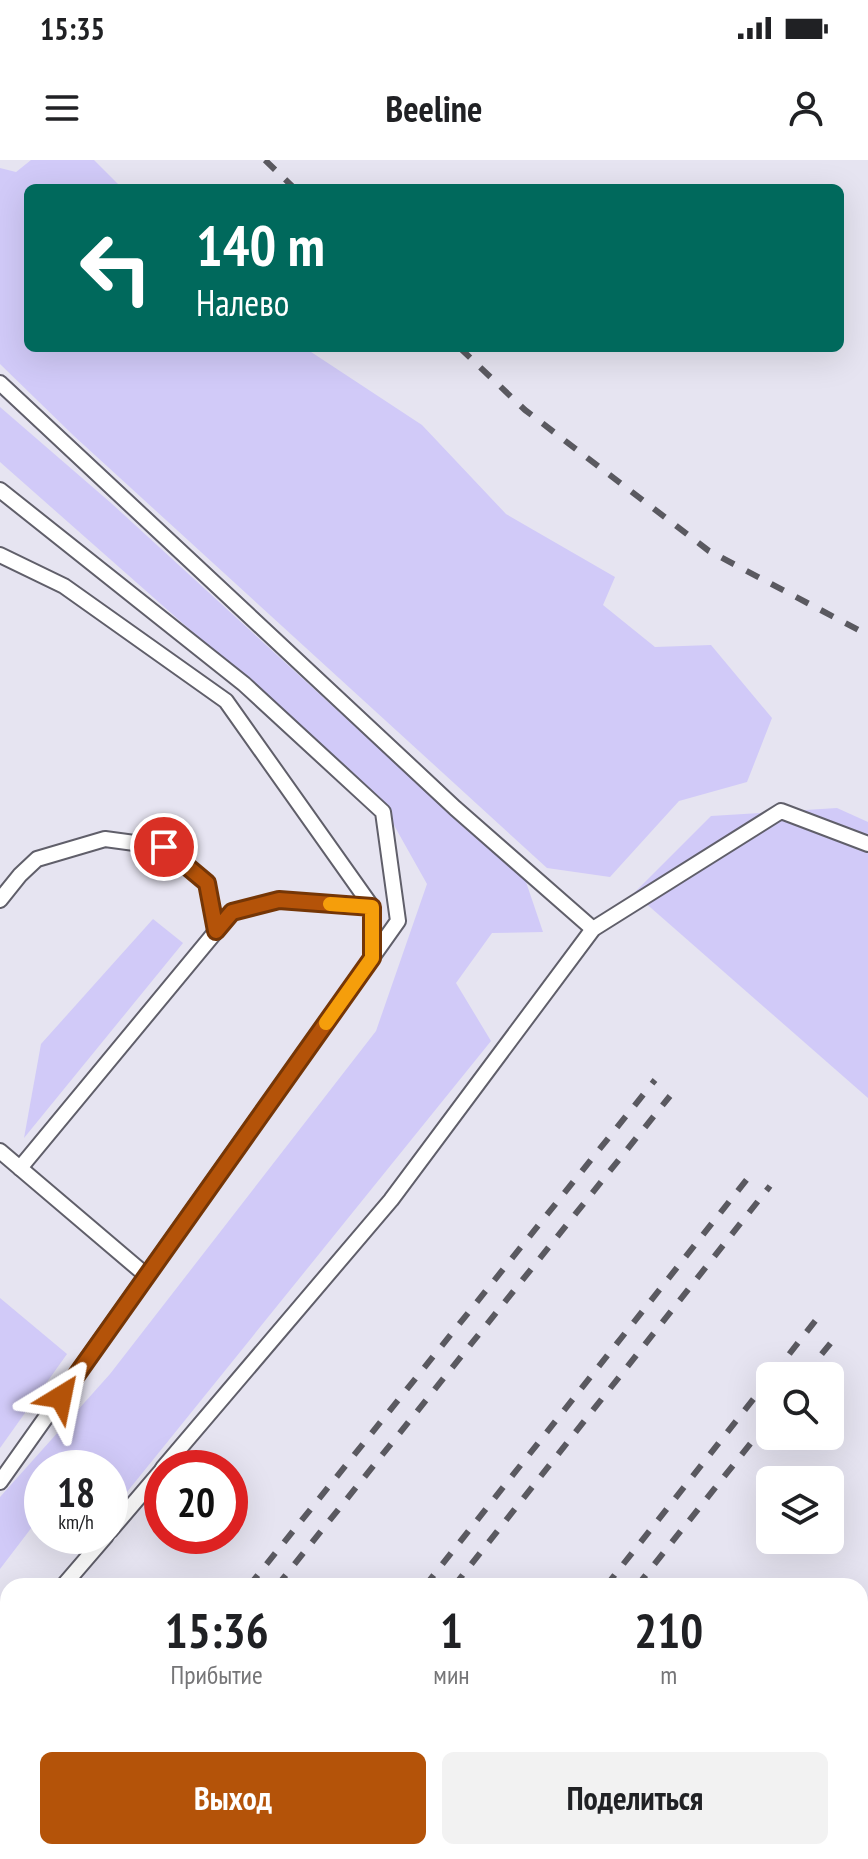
<!DOCTYPE html>
<html lang="ru">
<head>
<meta charset="utf-8">
<style>
  :root { --surface:#fff; --page:#f2f2f2; --text:#202124; --muted:#757577; --accent:#b45309 }
  body { margin:0; font-family:"PT Sans Narrow",sans-serif; background:var(--page); color:var(--text); height:100vh; display:flex; flex-direction:column; font-size:30px; white-space:nowrap }
  * { box-sizing:border-box; margin:0 }
  p { font-size:26px; color:var(--muted) }
  .icon { flex:none; width:44px; height:44px; fill:none; stroke:currentColor; stroke-width:2; stroke-linecap:round; stroke-linejoin:round }
  .map { position:relative; flex:1; overflow:hidden }
  .drawer { position:absolute; left:0px; top:1418px; width:868px; height:282px; display:flex; flex-direction:column; background:var(--surface); border-radius:24px 24px 0 0; box-shadow:0 8px 32px #0002 }
  .drawer>* { flex:none }
  .top-card { position:absolute; left:24px; top:24px; width:820px; height:168px; border-radius:12px; box-shadow:0 8px 32px #0002; background:#00695c; color:#fff; overflow:hidden }
  .buttons { position:absolute; left:756px; top:1202px; display:grid; gap:16px }
  .buttons a { display:grid; place-items:center; width:88px; height:88px; border-radius:12px; background:var(--surface); box-shadow:0 8px 32px #0002; font-size:40px }
  .speed { position:absolute; left:24px; top:1290px; display:flex; gap:16px; font-size:40px; font-weight:700; text-align:center }
  .speed>* { display:grid; place-content:center; width:104px; height:104px; border-radius:50%; background:var(--surface); box-shadow:0 8px 32px #0002; line-height:1 }
  .speed small { font-size:20px; font-weight:400 }
  .speed .limit { border:12px solid #d22; background:#fff; color:#111 }
  .pin { position:absolute; display:grid; place-items:center; width:68px; height:68px; color:#fff; margin:-34px; border:4px solid #fff; border-radius:50%; box-shadow:0 2px 8px #0007 }
  .me { position:absolute; width:88px; margin:-44px; rotate:35deg; stroke-linejoin:round; filter:drop-shadow(0 0 6px #0008) }
  .turn { display:flex; align-items:center; gap:28px; height:168px; padding:0 40px; font-size:36px }
  .turn .icon { width:104px; height:104px; stroke-width:2.5 }
  .turn b { display:block; font-size:56px; line-height:68px }
  .eta { display:flex; justify-content:space-evenly; align-items:center; height:136px; text-align:center }
  .eta b { font-size:48px; font-weight:600; line-height:56px }
  .button { display:flex; gap:16px; margin-top:auto; padding:16px 40px }
  .button a { flex:1; height:92px; border-radius:12px; background:var(--accent); color:#fff; font-size:32px; font-weight:600; line-height:92px; text-align:center }
  .button a+a { background:var(--page); color:var(--text) }
  .status { display:flex; justify-content:space-between; align-items:center; height:56px; padding:0 40px; background:var(--surface); direction:ltr }
  .status svg { height:22px; fill:currentColor }
  header { display:flex; justify-content:space-between; align-items:center; height:104px; padding:0 40px; background:var(--surface); font-size:36px; font-weight:600 }
  .map>svg:first-child { display:block }
</style>
</head>
<body>
<div class="status"><b>15:35</b><svg viewBox="0 0 49 12"><path d="M0 12V9h3v3zM5 12V6h3v6zM10 12V3h3v9zM15 12V0h3v12zM26 1h20v11H26zM47 4h2v5h-2z"/></svg></div>
<header><svg class="icon" aria-label="menu" viewBox="0 0 24 24"><path d="M4 6h16M4 12h16M4 18h16"/></svg>Beeline<svg class="icon" aria-label="person" viewBox="0 0 24 24"><circle cx="12" cy="8" r="4"/><path d="M4 21q1-7 8-7t8 7"/></svg></header>
<div class="map">
<svg width="868" height="1699" viewBox="0 0 868 1699">
  <rect width="100%" height="100%" fill="#e6e4f1"/>
  <g fill="#d1caf8">
    <polygon points="31,0 94,0 122,28 28,28 28,188 305,188 422,265 506,354 615,417 603,445 655,487 711,485 772,558 747,622 679,641 610,717 547,708 74,276 0,204 0,8 16,12"/>
    <polygon points="0,247 111,343 432,637 525,719 543,772 492,773 456,823 491,881 110,1353 110,1308 42,1308 42,1354 0,1409 0,1337 110,1214 376,871 427,724 377,635 0,302"/>
    <polygon points="837,648 868,662 868,938 634,733 711,656"/>
    <polygon points="153,759 183,783 24,978 41,884"/>
    <polygon points="0,1138 67,1194 0,1288"/>
  </g>
  <g fill="#35343e">
    <polygon points="868,1601 868,1699 793,1699 799,1692 860,1692 860,1612"/>
    <polygon points="440,1692 530,1692 525,1699 434,1699"/>
  </g>
  <g fill="none" stroke-linecap="round" stroke-linejoin="round">
    <defs>
      <g id="service">
        <polyline points="0,223 455,648 593,769"/>
        <polyline points="0,330 244,524 383,652 398,761 0,1322"/>
        <polyline points="0,395 64,426 226,541 372,747 372,798"/>
        <polyline points="0,740 20,715 37,699 105,679 164,687 207,723 216,771"/>
        <polyline points="0,991 147,1116"/>
        <polyline points="20,1008 232,752 279,740 372,747"/>
        <polyline points="163,1308 391,1040 593,769 781,651 868,684"/>
        <polyline points="110,1371 162,1310"/>
        <polyline points="63,1426 106,1376"/>
        <polyline points="0,1481 7,1492"/>
      </g>
    </defs>
    <use href="#service" stroke="#605f6a" stroke-width="18"/>
    <use href="#service" stroke="#fff" stroke-width="14"/>
    <g stroke="#5a5960" stroke-width="6" stroke-dasharray="14 14" stroke-linecap="butt">
      <polyline points="265,0 294,28"/>
      <polyline points="460,188 525,250 709,391 868,475"/>
      <polyline points="772,1216 816,1160"/>
      <polyline points="804,1216 838,1174"/>
      <polyline points="249,1426 655,920"/>
      <polyline points="277,1426 670,936"/>
      <polyline points="425,1426 755,1009"/>
      <polyline points="454,1426 770,1026"/>
      <polyline points="606,1426 770,1218"/>
      <polyline points="637,1426 770,1259"/>
      <polyline points="29,1699 35,1692"/>
      <polyline points="58,1699 64,1692"/>
      <polyline points="209,1699 214,1692"/>
      <polyline points="238,1699 244,1692"/>
      <polyline points="391,1699 397,1692"/>
      <polyline points="420,1699 426,1692"/>
    </g>
  </g>
  <g fill="none" stroke-linecap="round" stroke-linejoin="round">
    <defs>
      <polyline id="route" points="61,1237 372,798 372,747 279,740 232,752 216,771 207,723 164,687"/>
    </defs>
    <use href="#route" stroke="#753606" stroke-width="20"/>
    <use href="#route" stroke="#b45309" stroke-width="14"/>
    <polyline stroke="#f59e0b" stroke-width="14" points="326,863 372,798 372,747 330,744"/>
  </g>
</svg>
<div class="buttons">
<a><svg class="icon" aria-label="search" viewBox="0 0 24 24"><circle cx="10" cy="10" r="6"/><path d="M15 15l6 6"/></svg></a>
<a><svg class="icon" aria-label="layers" viewBox="0 0 24 24"><path d="M12 4l9 5-9 5-9-5zM3 14l9 5 9-5"/></svg></a>
</div>
<div class="speed"><div>18<small>km/h</small></div><div class="limit">20</div></div>
<div class="pin" style="left:164px;top:687px;background:#d93025"><svg class="icon" aria-label="arrive" viewBox="0 0 24 24"><path d="M6 21V4h12l-3 4 3 4H6"/></svg></div>
<svg class="me" style="left:61px;top:1237px" viewBox="-20 -20 40 40"><path d="M0-17L14 15 0 8-14 15z" fill="#b45309" stroke="#fff" stroke-width="4"/></svg>
<div class="top-card">
<div class="turn"><svg class="icon" aria-label="left" viewBox="0 0 24 24"><path d="M17 20v-9H6M10 6l-5 5 5 5"/></svg><div><b>140 m</b>Налево</div></div>
</div>
<section class="drawer">
<div class="eta">
<div><b>15:36</b><p>Прибытие</p></div>
<div><b>1</b><p>мин</p></div>
<div><b>210</b><p>m</p></div>
</div>
<div class="button"><a>Выход</a><a>Поделиться</a></div>
</section>
</div>
</body>
</html>
